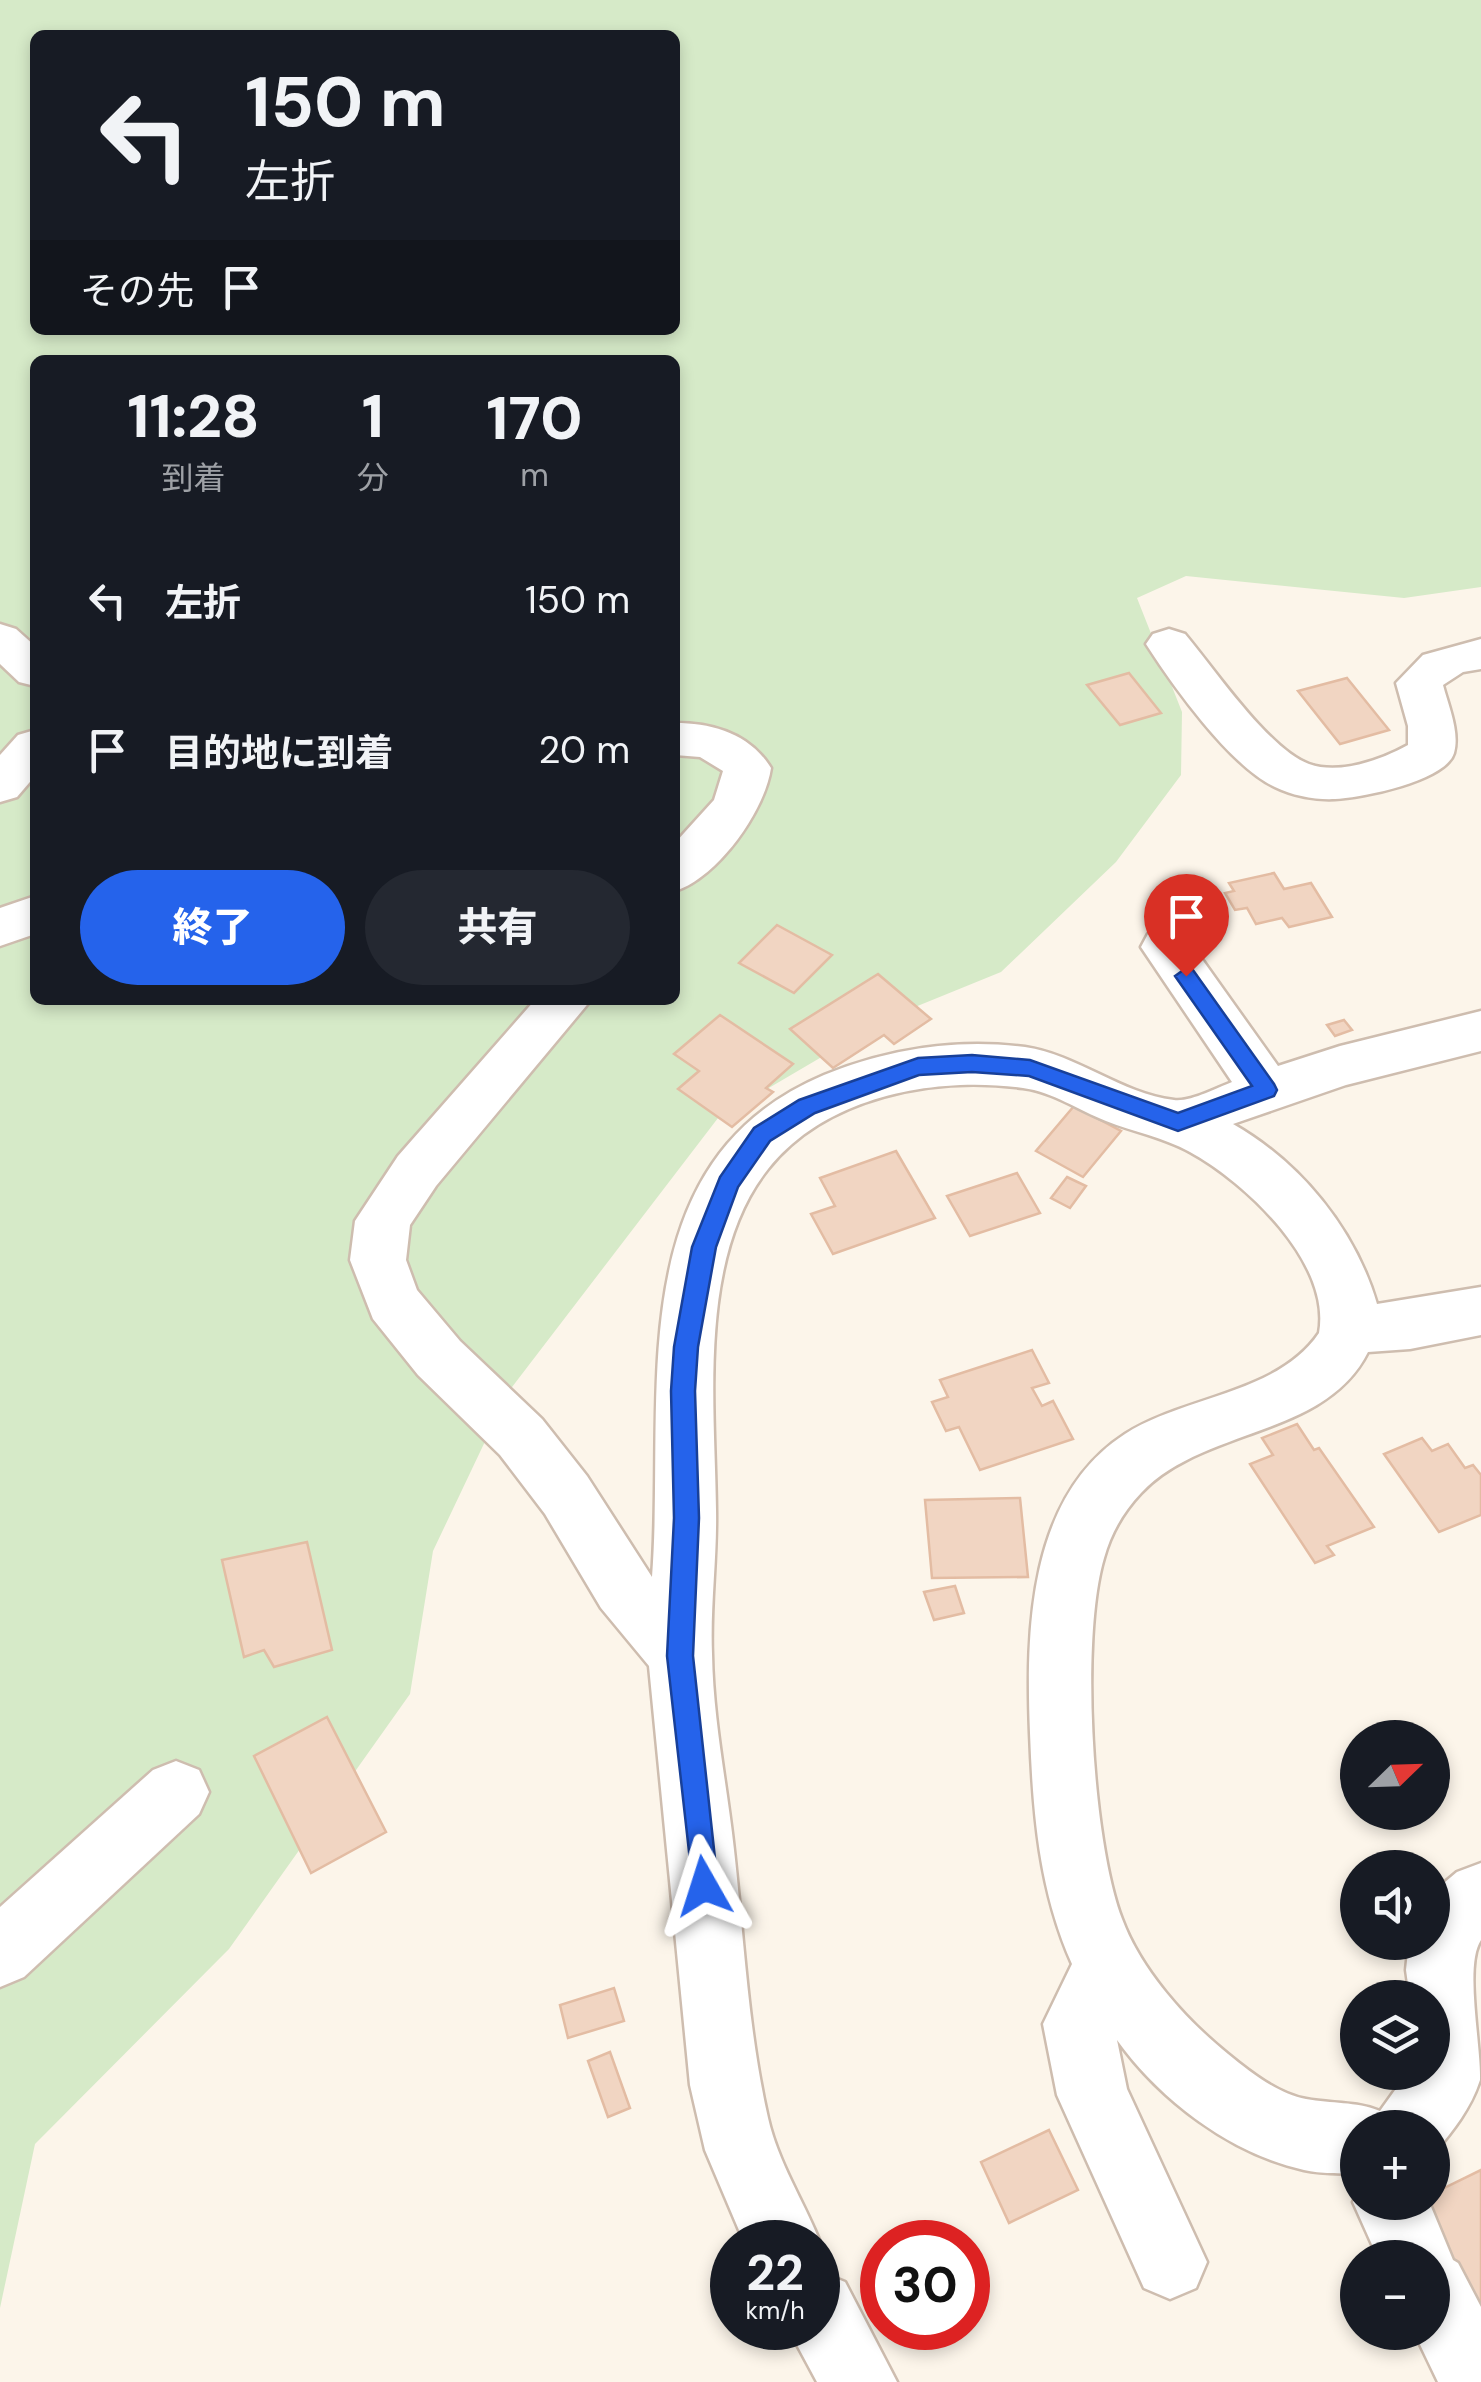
<!DOCTYPE html>
<html lang="ja">
<head>
<meta charset="utf-8">
<style>
  :root { --surface:#171b24; --page:#242831; --text:#f1f3f6; --muted:#9ea1a6; --accent:#2563eb }
  body { margin:0; font-family:"DM Sans","Noto Sans JP",sans-serif; background:var(--page); color:var(--text); height:100vh; display:flex; flex-direction:column; font-size:38px; white-space:nowrap }
  * { box-sizing:border-box; margin:0 }
  p { font-size:32px; color:var(--muted) }
  .icon { flex:none; width:55px; height:55px; fill:none; stroke:currentColor; stroke-width:2; stroke-linecap:round; stroke-linejoin:round }
  .map { position:relative; flex:1; overflow:hidden }
  .side { position:absolute; left:30px; top:355px; width:650px; height:650px; display:flex; flex-direction:column; background:var(--surface); border-radius:15px; box-shadow:0 5px 15px #0003 }
  .side>* { flex:none }
  .hud { position:absolute; left:30px; top:30px; width:650px; height:305px; border-radius:15px; box-shadow:0 5px 15px #0003; background:#171b24; color:var(--text); overflow:hidden }
  .needle { width:65px; rotate:67deg }
  .controls { position:absolute; left:1340px; top:1720px; display:grid; gap:20px }
  .controls a { display:grid; place-items:center; width:110px; height:110px; border-radius:50%; background:var(--surface); box-shadow:0 5px 15px #0003; font-size:50px }
  .speed { position:absolute; left:710px; top:2220px; display:flex; gap:20px; font-size:50px; font-weight:700; text-align:center }
  .speed>* { display:grid; place-content:center; width:130px; height:130px; border-radius:50%; background:var(--surface); box-shadow:0 5px 15px #0003; line-height:1 }
  .speed small { font-size:25px; font-weight:400 }
  .speed .limit { border:15px solid #d22; background:#fff; color:#111 }
  .pin { position:absolute; display:grid; place-items:center; width:85px; height:85px; color:#fff; margin:-102px -42px; border-radius:50% 50% 50% 0; rotate:-45deg; box-shadow:0 0 10px #0007 }
  .pin .icon { rotate:45deg }
  .me { position:absolute; width:110px; margin:-55px; rotate:354deg; stroke-linejoin:round; filter:drop-shadow(0 0 8px #0008) }
  .turn { display:flex; align-items:center; gap:35px; height:210px; padding:0 50px; font-size:45px }
  .turn .icon { width:130px; height:130px; stroke-width:2.5 }
  .turn b { display:block; font-size:70px; line-height:85px }
  .then { display:flex; align-items:center; height:95px; padding:0 50px; background:#0003; gap:20px; font-size:38px }
  .eta { display:flex; justify-content:space-evenly; align-items:center; height:170px; text-align:center }
  .eta b { font-size:60px; font-weight:800; line-height:70px }
  .cta { display:flex; gap:20px; margin-top:auto; padding:20px 50px }
  .cta a { flex:1; height:115px; border-radius:60px; background:var(--accent); color:#fff; font-size:40px; font-weight:800; line-height:115px; text-align:center }
  .cta a+a { background:var(--page); color:var(--text) }
  ul { padding:0; list-style:none }
  li { display:flex; align-items:center; gap:30px; height:150px; padding:0 50px }
  li div { flex:1 }
  li b { display:block; font-size:38px }
  li em { font-style:normal }
  .map>svg:first-child { display:block }
</style>
</head>
<body>
<div class="map">
<svg width="1481" height="2382" viewBox="0 0 1481 2382">
  <rect width="100%" height="100%" fill="#fcf5ea"/>
  <path fill="#d6eac8" fill-rule="evenodd" d="M0,0h1481v587l-77,11 -218,-22 -49,22 45,114 -1,63 -65,87 -115,110 -113,46 -170,100 -209,273 -76,160 -23,143 -181,255 -194,195 -35,164zM35,35h640v295h-640zM35,360h640v640h-640z"/>
  <g fill="#f1d5c2" stroke="#e3bca3" stroke-width="2.5">
    <polygon points="1129,673 1161,713 1120,725 1087,685"/>
    <polygon points="1347,678 1389,730 1340,744 1298,691"/>
    <polygon points="1274,873 1284,889 1311,883 1332,917 1289,927 1282,918 1256,924 1247,908 1235,910 1225,893 1234,891 1229,883"/>
    <polygon points="777,925 832,955 794,993 739,963"/>
    <polygon points="878,974 931,1019 894,1044 884,1035 833,1068 790,1029"/>
    <polygon points="720,1015 793,1064 766,1088 773,1092 732,1127 678,1089 699,1071 674,1054"/>
    <polygon points="1344,1020 1352,1030 1335,1036 1327,1025"/>
    <polygon points="1074,1106 1121,1131 1083,1177 1036,1151"/>
    <polygon points="896,1151 935,1218 833,1254 811,1214 835,1206 820,1178"/>
    <polygon points="1017,1173 1040,1213 970,1236 947,1196"/>
    <polygon points="1067,1177 1086,1186 1070,1208 1051,1198"/>
    <polygon points="1032,1350 1049,1383 1032,1388 1042,1406 1053,1401 1073,1439 980,1470 959,1427 946,1431 932,1402 948,1397 940,1380"/>
    <polygon points="1297,1424 1314,1450 1319,1448 1374,1527 1327,1546 1334,1555 1315,1563 1250,1464 1273,1455 1262,1438"/>
    <polygon points="1422,1438 1432,1451 1448,1444 1465,1468 1473,1465 1481,1475 1481,1515 1439,1532 1384,1454"/>
    <polygon points="1020,1498 1028,1577 932,1578 925,1500"/>
    <polygon points="307,1542 332,1650 274,1667 264,1650 244,1657 222,1560"/>
    <polygon points="955,1586 964,1613 934,1620 924,1592"/>
    <polygon points="327,1717 386,1832 311,1873 254,1756"/>
    <polygon points="614,1988 624,2021 568,2038 560,2005"/>
    <polygon points="610,2052 630,2108 608,2117 588,2061"/>
    <polygon points="1049,2130 1078,2190 1009,2223 981,2162"/>
    <polygon points="1481,2170 1481,2309 1421,2202 1432,2202 1432,2194"/>
  </g>
  <g fill="none" stroke-linecap="round" stroke-linejoin="round">
    <defs>
      <g id="street">
        <polygon points="0,624 16,629 35,646 35,686 19,682 0,664"/>
        <path d="M1169,629l16,5c28,33 84,116 124,130 30,11 72,-4 99,-19v-19l-12,-43 27,-28 58,-16v30l-18,3 -20,13c5,20 17,47 11,68 -8,28 -93,45 -119,46 -19,1 -42,-3 -60,-12 -45,-21 -102,-101 -129,-143l7,-10z"/>
        <path d="M675,723c38,0 75,11 96,45 -6,43 -54,110 -96,123v-48l39,-43 9,-29 -23,-14 -25,-2z"/>
        <polygon points="35,730 35,776 17,797 0,802 0,755 18,735"/>
        <polygon points="35,896 35,934 0,946 0,908"/>
        <path d="M1166,928l18,6 94,132 62,-20 141,-35v40l-135,34 -113,39c67,38 122,105 144,180l104,-17v48l-71,14 -42,3c-43,86 -165,75 -227,141 -18,19 -30,40 -37,65 -24,80 -12,283 18,361 19,51 63,100 106,135 22,18 50,40 78,45 26,5 49,2 74,12l28,-39h24v-74h-22l-4,-28 3,-28h23v-49l25,-21 24,-9v77c-17,25 0,104 -1,140 -9,28 -27,51 -46,73l-2,-25h-74v46c-18,-1 -37,0 -54,-4 -73,-16 -144,-70 -187,-130l10,49 80,173 -11,26 -26,11 -26,-11 -87,-193 -14,-71 29,-60c-33,-74 -39,-151 -42,-231 -4,-103 -2,-236 95,-299 59,-38 153,-40 194,-101 13,-70 -74,-151 -129,-181 -27,-15 -56,-20 -84,-31 -28,-11 -53,-29 -83,-33 -88,-12 -197,8 -255,81 -71,89 -53,236 -52,341 1,48 -6,96 -4,144 1,66 15,131 22,196 10,90 14,180 34,268 10,44 35,82 52,124l-2,6v-6h-74l-39,-92 -15,-65 -41,-419 -48,-58 -56,-94 -45,-59 -82,-80 -45,-56 -23,-59 5,-39 43,-65 137,-156h56l-155,186 -26,39 -4,35 11,30 43,51 82,78 45,57 65,101c14,-181 -36,-414 172,-502 63,-26 133,-37 201,-28 53,8 97,47 149,53 17,2 42,-12 58,-18l-91,-135 7,-13z"/>
        <polygon points="176,1761 199,1770 209,1792 199,1814 24,1977 0,1987 0,1907 153,1770"/>
        <polygon points="1358,2192 1358,2202 1429,2202 1453,2260 1458,2263 1481,2307 1481,2382 1438,2382 1414,2332 1432,2332 1432,2258 1378,2258 1353,2202"/>
        <polygon points="818,2271 845,2282 897,2382 817,2382 788,2328 818,2328"/>
      </g>
    </defs>
    <use href="#street" stroke="#cebdaf" stroke-width="5"/>
    <use href="#street" fill="#fff" fill-rule="evenodd"/>
  </g>
  <polygon fill="#2563eb" stroke="#184099" stroke-width="2.5" points="1186,968 1193,970 1274,1084 1277,1090 1274,1096 1178,1131 1029,1076 972,1072 919,1075 815,1113 770,1141 738,1187 716,1247 698,1347 695,1391 699,1518 693,1656 718,1886 714,1896 704,1900 694,1896 667,1656 674,1518 671,1391 674,1347 692,1247 720,1177 754,1128 799,1100 918,1058 972,1055 1030,1060 1178,1113 1252,1086 1175,976"/>
</svg>
<div class="controls">
<a><svg class="needle" viewBox="-14 -14 28 28"><path d="M0-13l5 13h-10z" fill="#e53935"/><path d="M0 13l5-13h-10z" fill="#9ea1a6"/></svg></a>
<a><svg class="icon" aria-label="sound" viewBox="0 0 24 24"><path d="M4 9h4l5-4v14l-5-4H4zM17 9q2 3 0 6"/></svg></a>
<a><svg class="icon" aria-label="layers" viewBox="0 0 24 24"><path d="M12 4l9 5-9 5-9-5zM3 14l9 5 9-5"/></svg></a>
<a>+</a>
<a>−</a>
</div>
<div class="speed"><div>22<small>km/h</small></div><div class="limit">30</div></div>
<div class="pin" style="left:1186px;top:976px;background:#d93025"><svg class="icon" aria-label="arrive" viewBox="0 0 24 24"><path d="M6 21V4h12l-3 4 3 4H6"/></svg></div>
<svg class="me" style="left:704px;top:1886px" viewBox="-20 -20 40 40"><path d="M0-17L14 15 0 8-14 15z" fill="#2563eb" stroke="#fff" stroke-width="4"/></svg>
<div class="hud">
<div class="turn"><svg class="icon" aria-label="left" viewBox="0 0 24 24"><path d="M17 20v-9H6M10 6l-5 5 5 5"/></svg><div><b>150 m</b>左折</div></div>
<div class="then">その先<svg class="icon" aria-label="arrive" viewBox="0 0 24 24"><path d="M6 21V4h12l-3 4 3 4H6"/></svg></div>
</div>
<section class="side">
<div class="eta">
<div><b>11:28</b><p>到着</p></div>
<div><b>1</b><p>分</p></div>
<div><b>170</b><p>m</p></div>
</div>
<ul>
<li><svg class="icon" aria-label="left" viewBox="0 0 24 24"><path d="M17 20v-9H6M10 6l-5 5 5 5"/></svg><div><b>左折</b></div><em>150 m</em></li>
<li><svg class="icon" aria-label="arrive" viewBox="0 0 24 24"><path d="M6 21V4h12l-3 4 3 4H6"/></svg><div><b>目的地に到着</b></div><em>20 m</em></li>
</ul>
<div class="cta"><a>終了</a><a>共有</a></div>
</section>
</div>
</body>
</html>
